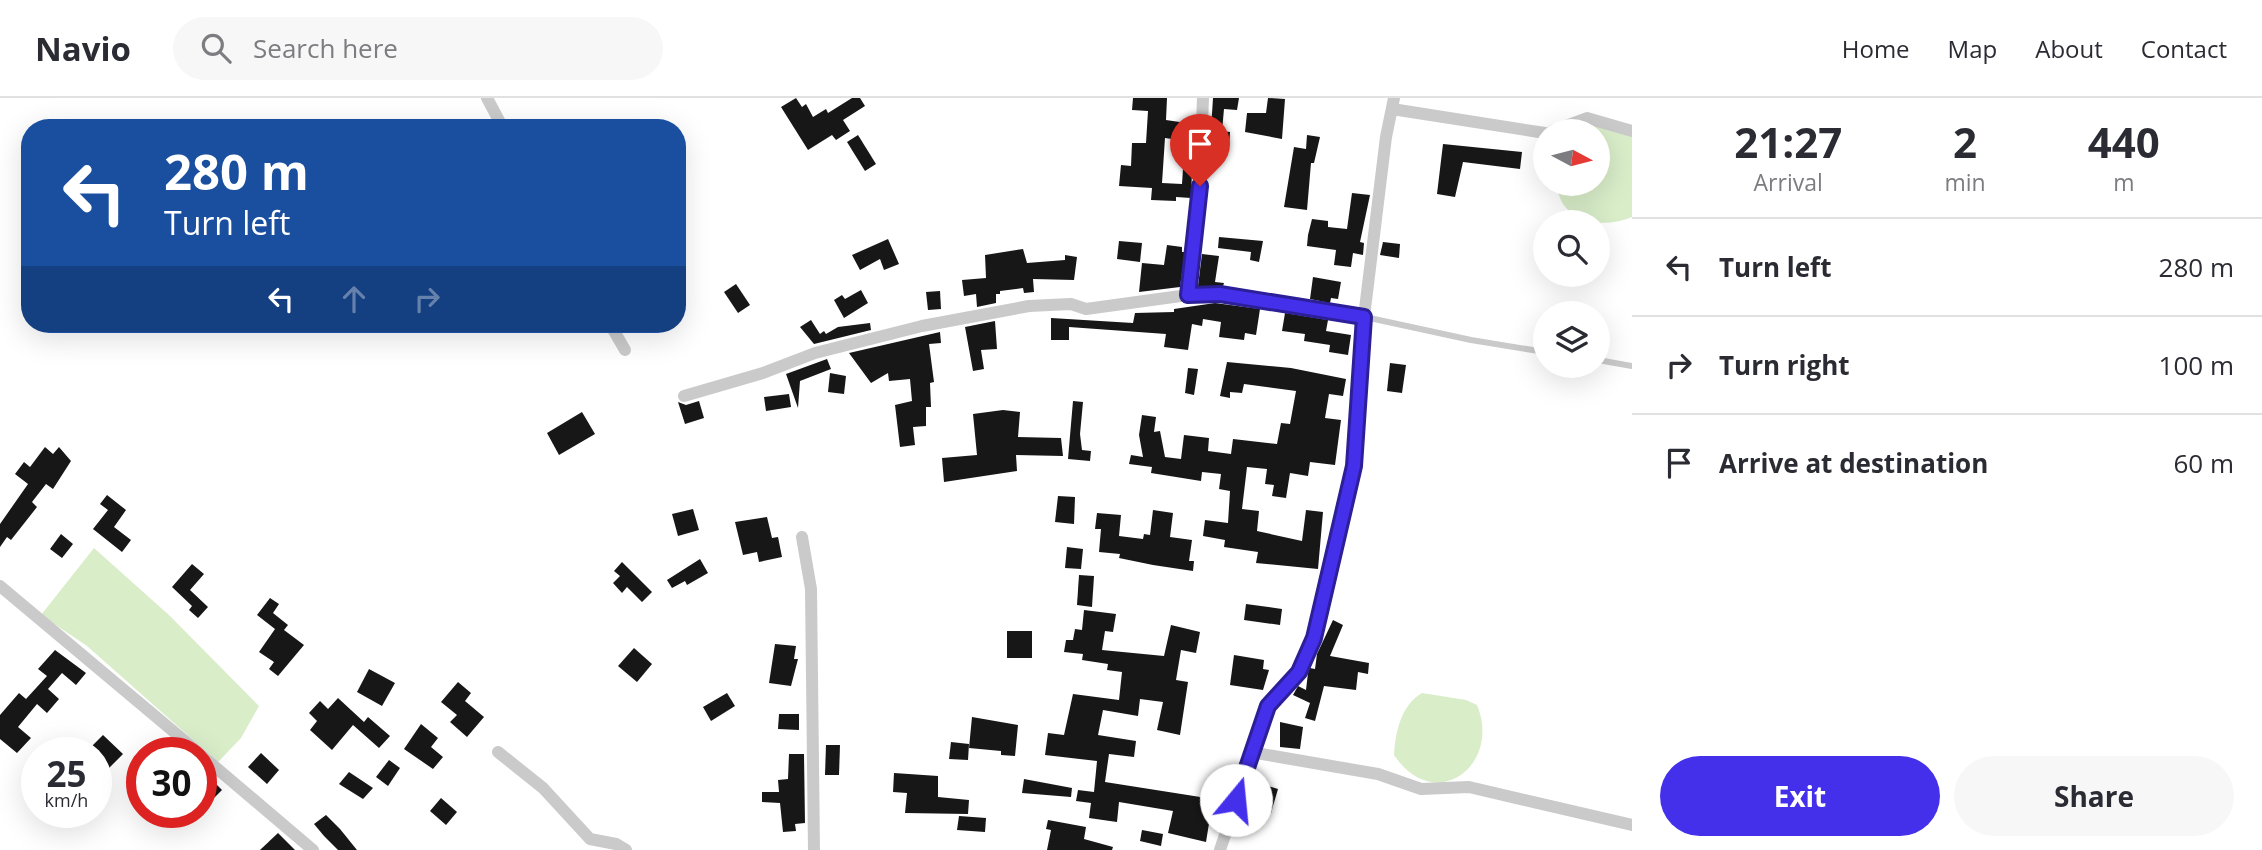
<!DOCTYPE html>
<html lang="en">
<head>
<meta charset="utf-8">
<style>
  :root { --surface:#fff; --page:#f7f7f7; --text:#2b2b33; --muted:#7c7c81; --line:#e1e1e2; --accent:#442fea }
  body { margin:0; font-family:"Open Sans",sans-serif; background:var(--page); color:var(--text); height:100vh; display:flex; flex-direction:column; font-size:26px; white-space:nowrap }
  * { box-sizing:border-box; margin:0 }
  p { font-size:23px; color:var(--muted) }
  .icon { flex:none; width:38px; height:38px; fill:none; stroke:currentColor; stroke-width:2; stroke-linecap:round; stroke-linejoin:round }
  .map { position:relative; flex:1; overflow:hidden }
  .details { display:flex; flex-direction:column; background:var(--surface); width:630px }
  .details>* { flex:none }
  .guide { position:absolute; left:21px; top:21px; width:665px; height:214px; border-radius:28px; box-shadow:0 7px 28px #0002; background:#1a4fa0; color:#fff; overflow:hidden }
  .needle { width:46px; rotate:97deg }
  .buttons { position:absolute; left:1533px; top:21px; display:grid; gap:14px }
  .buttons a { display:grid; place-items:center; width:77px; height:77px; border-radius:50%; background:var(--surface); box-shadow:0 7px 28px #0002; font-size:35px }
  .speed { position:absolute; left:21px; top:639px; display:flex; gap:14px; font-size:35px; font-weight:700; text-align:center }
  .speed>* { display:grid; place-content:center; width:91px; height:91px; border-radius:50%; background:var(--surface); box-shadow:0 7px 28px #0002; line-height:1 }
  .speed small { font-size:18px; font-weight:400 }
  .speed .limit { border:10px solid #d22; background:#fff; color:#111 }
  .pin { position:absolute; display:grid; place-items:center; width:60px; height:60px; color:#fff; margin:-72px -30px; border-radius:50% 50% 50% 0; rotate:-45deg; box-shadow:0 0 7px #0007 }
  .pin .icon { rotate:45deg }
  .me { position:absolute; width:77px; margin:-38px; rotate:17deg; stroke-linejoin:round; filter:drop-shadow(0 0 5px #0008) }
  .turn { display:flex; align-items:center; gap:24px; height:147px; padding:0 28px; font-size:32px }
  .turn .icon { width:91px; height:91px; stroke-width:2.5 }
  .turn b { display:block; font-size:49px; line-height:60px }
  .lanes { display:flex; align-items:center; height:66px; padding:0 28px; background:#0003; justify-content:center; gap:35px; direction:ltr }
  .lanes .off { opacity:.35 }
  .eta { display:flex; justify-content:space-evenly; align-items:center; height:119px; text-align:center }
  .eta b { font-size:42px; font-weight:700; line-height:49px }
  .cta { display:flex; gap:14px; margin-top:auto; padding:14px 28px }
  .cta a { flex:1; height:80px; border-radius:42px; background:var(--accent); color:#fff; font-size:28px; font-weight:700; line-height:80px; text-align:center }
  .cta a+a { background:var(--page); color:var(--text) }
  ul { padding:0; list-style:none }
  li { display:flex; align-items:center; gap:21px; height:98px; padding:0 28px; border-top:2px solid var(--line) }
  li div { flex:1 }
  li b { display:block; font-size:26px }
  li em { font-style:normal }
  header { display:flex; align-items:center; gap:42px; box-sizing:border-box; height:98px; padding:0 35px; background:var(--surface); border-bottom:2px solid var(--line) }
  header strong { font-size:33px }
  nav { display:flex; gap:38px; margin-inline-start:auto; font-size:24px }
  .search { width:490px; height:63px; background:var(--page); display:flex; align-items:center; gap:18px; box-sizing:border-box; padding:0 24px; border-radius:38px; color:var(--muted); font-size:26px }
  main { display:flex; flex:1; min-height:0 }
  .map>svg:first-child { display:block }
</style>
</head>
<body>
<header>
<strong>Navio</strong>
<div class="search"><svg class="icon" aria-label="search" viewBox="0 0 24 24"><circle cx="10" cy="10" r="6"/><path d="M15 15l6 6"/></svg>Search here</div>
<nav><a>Home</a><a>Map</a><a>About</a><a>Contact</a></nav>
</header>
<main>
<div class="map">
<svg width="1632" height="752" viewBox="0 0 1632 752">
  <rect width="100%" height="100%" fill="#fff"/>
  <g fill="#d9edc9">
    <path d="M1592,26l40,13v80c-30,13 -73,5 -75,-33h41v-53h-29l11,-6z"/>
    <polygon points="94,450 170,518 259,608 241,640 218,664 87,548 41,517"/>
    <path d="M1422,595l44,7 11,5c25,60 -42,111 -83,50 1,-22 7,-50 28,-62z"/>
  </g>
  <g fill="#171717">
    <polygon points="796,0 802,9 806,6 813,19 826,11 828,15 852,0 860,0 865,8 843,22 850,33 836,42 832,37 808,52 781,9"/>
    <polygon points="1133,0 1167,0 1166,22 1193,26 1193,44 1165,40 1162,85 1182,86 1183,71 1192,71 1191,100 1176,99 1176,103 1151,102 1152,90 1119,88 1121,67 1131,68 1132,45 1146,45 1148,13 1132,12"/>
    <polygon points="1213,0 1239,0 1237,12 1224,11 1222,33 1230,34 1229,49 1210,47"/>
    <polygon points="1268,0 1285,1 1282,41 1245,34 1247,15 1266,15"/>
    <polygon points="858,37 876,66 865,73 847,44"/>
    <polygon points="1307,37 1320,39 1314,65 1311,65 1307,112 1284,109 1294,49 1306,51"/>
    <polygon points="1443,46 1522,54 1520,71 1463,64 1455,99 1437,96"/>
    <polygon points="1352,95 1370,97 1360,144 1364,145 1363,157 1353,155 1351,169 1334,167 1336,152 1307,148 1308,137 1312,121 1328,123 1328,129 1347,131"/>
    <polygon points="1219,139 1263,143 1259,164 1250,162 1251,154 1218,150"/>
    <polygon points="888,141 899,166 884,172 880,161 860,172 852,157"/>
    <polygon points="1119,143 1142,145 1140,164 1117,161"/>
    <polygon points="1383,144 1400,146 1399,160 1380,157"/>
    <polygon points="1167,147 1182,149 1182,154 1185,154 1180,189 1139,194 1142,165 1164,167"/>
    <polygon points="1023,151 1027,165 1065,162 1065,157 1077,159 1074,182 1033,181 1034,194 1024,195 1023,190 1000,193 1000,196 996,196 996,205 977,209 976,196 964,198 962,182 986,180 985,157"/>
    <polygon points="1202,156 1219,158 1215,184 1224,185 1223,188 1198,188"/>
    <polygon points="1313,179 1341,184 1338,201 1331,200 1330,205 1310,201"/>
    <polygon points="736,186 750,207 738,215 724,194"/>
    <polygon points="861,192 868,205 844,220 834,202 842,197 845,201"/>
    <polygon points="940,193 941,211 928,212 926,194"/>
    <polygon points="1215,205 1260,211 1256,237 1245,235 1244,242 1219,239 1221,224 1203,221 1202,228 1192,226 1188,252 1164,249 1166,236 1069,229 1069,242 1051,242 1051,220 1133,225 1135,215 1174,214 1174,211"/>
    <polygon points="1285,215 1328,222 1326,233 1351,237 1348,257 1329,254 1330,247 1304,243 1305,236 1282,233"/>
    <polygon points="811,222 820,236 824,233 826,236 838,229 870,225 871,232 814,246 800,229"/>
    <polygon points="995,223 997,251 981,252 984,271 973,273 965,229"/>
    <polygon points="940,234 941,245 929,246 934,284 930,285 931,309 926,309 926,328 913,329 915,347 900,349 895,307 912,303 910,281 889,283 888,275 871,285 849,255"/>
    <polygon points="827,261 831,271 800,283 798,310 786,276"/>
    <polygon points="1227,264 1291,270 1346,281 1343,298 1329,296 1325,320 1341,322 1335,367 1310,364 1308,378 1290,375 1286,400 1272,398 1274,387 1265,386 1267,371 1247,369 1242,411 1259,413 1257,433 1302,443 1306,412 1323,414 1318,471 1256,465 1258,454 1224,449 1225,442 1203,438 1205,422 1228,425 1230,393 1219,391 1221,376 1202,374 1201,383 1151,375 1152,369 1129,366 1131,357 1143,359 1139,337 1142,317 1156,319 1154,334 1160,333 1165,359 1181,361 1184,337 1209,340 1208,353 1231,356 1233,341 1277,346 1281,325 1290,326 1296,293 1244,286 1242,295 1230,294 1230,300 1220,298"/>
    <polygon points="1390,265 1406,267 1402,295 1387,293"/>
    <polygon points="1188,270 1198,271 1194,297 1185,295"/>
    <polygon points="830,275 846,278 844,296 828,294"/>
    <polygon points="789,296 791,309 766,313 764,299"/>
    <polygon points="699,303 704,320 685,326 678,304 686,307"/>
    <polygon points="1073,303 1083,304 1080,336 1082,352 1091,353 1090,363 1068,361"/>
    <polygon points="1003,312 1020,314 1018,339 1061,340 1063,358 1016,357 1017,373 944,384 942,360 977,357 973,316"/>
    <polygon points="582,314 595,336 559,357 547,335"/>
    <polygon points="45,349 53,356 59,349 71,363 53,391 46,386 32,404 37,409 11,442 7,439 0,449 0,426 28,386 15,376 24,364 30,369"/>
    <polygon points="107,397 126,412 114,429 131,442 122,454 93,431 108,412 100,406"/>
    <polygon points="1058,398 1075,399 1074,426 1055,424"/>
    <polygon points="693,411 699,432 678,438 672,416"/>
    <polygon points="1153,412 1173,415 1170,439 1192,442 1189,463 1194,463 1193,473 1153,467 1119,460 1120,456 1099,454 1101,431 1095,431 1097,415 1121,417 1119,438 1143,441 1144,436 1150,437"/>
    <polygon points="767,419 772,440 778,439 782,459 759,464 757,454 743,457 735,424"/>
    <polygon points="61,436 73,446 62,460 50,451"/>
    <polygon points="1067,449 1083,451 1081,471 1065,470"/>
    <polygon points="700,461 708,475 687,487 685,483 672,490 667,482"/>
    <polygon points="622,464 652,494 642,504 627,489 622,495 613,485 620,478 614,473"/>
    <polygon points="192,466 204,476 190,492 208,509 198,520 189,512 192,508 172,489"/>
    <polygon points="1079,477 1094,478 1092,509 1077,507"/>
    <polygon points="270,500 279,506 273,515 288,527 284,532 304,547 278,578 269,571 274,564 259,554 275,531 257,517"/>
    <polygon points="1246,506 1282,511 1280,527 1244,522"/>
    <polygon points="1084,512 1116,516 1113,534 1105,533 1102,552 1164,558 1171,527 1200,534 1196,555 1181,552 1176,582 1188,584 1180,637 1157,632 1163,604 1140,601 1138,618 1103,612 1098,637 1136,643 1134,659 1109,656 1105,684 1213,701 1206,744 1168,735 1173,713 1119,704 1117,724 1089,720 1091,705 1076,703 1078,692 1094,694 1097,663 1045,657 1048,635 1064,637 1073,596 1119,602 1122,574 1107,572 1108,566 1082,562 1083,556 1064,554 1066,542 1073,542 1075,531 1082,532"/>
    <polygon points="1333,522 1343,527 1330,558 1369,565 1368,576 1358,574 1356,592 1324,588 1315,623 1305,620 1310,605 1293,597 1298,588 1306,592 1308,575 1310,570 1315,571 1317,556"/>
    <rect x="1007" y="533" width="25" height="27"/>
    <polygon points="775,546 796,548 794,561 798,561 791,588 769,585"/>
    <polygon points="634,550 652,566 637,584 618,568"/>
    <polygon points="55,552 86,575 76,587 62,575 48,591 59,601 47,615 37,606 18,629 31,640 17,655 0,641 0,617 19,595 26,601 47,578 38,571"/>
    <polygon points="1234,557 1264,562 1263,571 1269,572 1263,592 1230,587"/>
    <polygon points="369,571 395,585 382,608 357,594"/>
    <polygon points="458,584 471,595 465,603 484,619 467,639 450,624 457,617 441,604"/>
    <polygon points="727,595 735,608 711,623 703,609"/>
    <polygon points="338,600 364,624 368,619 390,638 379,650 353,627 332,652 310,632 317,623 309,615 320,603 328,611"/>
    <polygon points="779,616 799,616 799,632 778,631"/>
    <polygon points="972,619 1018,627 1015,658 1001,657 1001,653 969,650"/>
    <polygon points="1280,624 1303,629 1300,651 1280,649"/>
    <polygon points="421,626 438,640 431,649 443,659 433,671 404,651"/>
    <polygon points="103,637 123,656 101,678 96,673 96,654 86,654"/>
    <polygon points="951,644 969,646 968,662 949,661"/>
    <polygon points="826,647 840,647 839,677 825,677"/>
    <polygon points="261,655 279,672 267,686 248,669"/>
    <polygon points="789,656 804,656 805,725 795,726 796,733 783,734 780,705 762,704 762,694 779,694 778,682 788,681"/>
    <polygon points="389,662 400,670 388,688 376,679"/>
    <polygon points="349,674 373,690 363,701 339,686"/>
    <polygon points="894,675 938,678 938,699 969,702 968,716 905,715 907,695 893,694"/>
    <polygon points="210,680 222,692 208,706 201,699 201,689"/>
    <polygon points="1024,681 1072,690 1071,699 1022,695"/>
    <polygon points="1252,683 1278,691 1271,715 1244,707"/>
    <polygon points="441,700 457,714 446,727 430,713"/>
    <polygon points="326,717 340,731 357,752 338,752 324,738 314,726"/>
    <polygon points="959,718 986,720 985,734 957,732"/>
    <polygon points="1048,722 1086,729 1084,741 1113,749 1112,752 1047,752 1051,732 1046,731"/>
    <polygon points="1142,732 1163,736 1161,748 1140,743"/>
    <polygon points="278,735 295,752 260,752"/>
  </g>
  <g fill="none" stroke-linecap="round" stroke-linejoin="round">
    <g stroke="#cacaca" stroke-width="6">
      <polyline points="1365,219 1471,242 1545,254"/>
      <polyline points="1598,262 1632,268"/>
    </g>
    <g stroke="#cacaca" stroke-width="12">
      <polyline points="487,0 503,30"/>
      <polyline points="1392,11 1545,35"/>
      <polyline points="1552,33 1587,20 1632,33"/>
      <polyline points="1188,197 1199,109 1203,0"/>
      <polyline points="610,226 625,252"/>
      <polyline points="684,298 763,275 815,255 922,228 1029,208 1071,206 1086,211 1188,197 1220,196 1364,219"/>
      <polyline points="802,439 811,491 814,752"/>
      <polyline points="0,488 198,654"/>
      <polyline points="498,654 543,690 590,741 616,746 626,752"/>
      <polyline points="1250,654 1378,676 1421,691 1469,689 1632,727"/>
      <polyline points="201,657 313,752"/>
      <polyline points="1220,752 1268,608 1299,574 1314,540 1354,368 1364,219 1386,39 1394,0"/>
    </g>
  </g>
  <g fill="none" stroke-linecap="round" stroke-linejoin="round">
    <defs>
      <polyline id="route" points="1200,88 1188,197 1220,196 1364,219 1354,368 1314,540 1299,574 1268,608 1236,702"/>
    </defs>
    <use href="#route" stroke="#2c1f98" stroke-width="18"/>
    <use href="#route" stroke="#442fea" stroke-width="12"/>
  </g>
</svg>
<div class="buttons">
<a><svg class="needle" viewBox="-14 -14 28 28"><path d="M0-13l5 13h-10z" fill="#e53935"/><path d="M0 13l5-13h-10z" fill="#7c7c81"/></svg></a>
<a><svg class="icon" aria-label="search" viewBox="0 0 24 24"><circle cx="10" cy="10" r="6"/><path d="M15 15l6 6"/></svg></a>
<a><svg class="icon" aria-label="layers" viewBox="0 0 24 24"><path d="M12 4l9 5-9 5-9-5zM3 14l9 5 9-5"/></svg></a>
</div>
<div class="speed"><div>25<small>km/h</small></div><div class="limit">30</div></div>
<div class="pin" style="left:1200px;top:88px;background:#d93025"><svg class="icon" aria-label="arrive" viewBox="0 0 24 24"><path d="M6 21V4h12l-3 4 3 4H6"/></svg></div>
<svg class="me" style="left:1236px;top:702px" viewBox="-20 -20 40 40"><circle r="19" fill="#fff"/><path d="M0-13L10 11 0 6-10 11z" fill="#442fea"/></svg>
<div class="guide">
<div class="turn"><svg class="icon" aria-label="left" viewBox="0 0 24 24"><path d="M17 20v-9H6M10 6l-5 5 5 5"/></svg><div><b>280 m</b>Turn left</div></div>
<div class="lanes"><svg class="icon" aria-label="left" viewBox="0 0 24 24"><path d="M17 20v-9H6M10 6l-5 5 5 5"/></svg><svg class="icon off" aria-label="ahead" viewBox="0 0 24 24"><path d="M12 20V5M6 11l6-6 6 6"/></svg><svg class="icon off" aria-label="right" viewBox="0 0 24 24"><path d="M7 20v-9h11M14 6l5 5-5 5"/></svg></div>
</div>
</div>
<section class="details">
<div class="eta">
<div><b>21:27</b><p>Arrival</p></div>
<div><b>2</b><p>min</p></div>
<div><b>440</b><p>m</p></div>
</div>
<ul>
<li><svg class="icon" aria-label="left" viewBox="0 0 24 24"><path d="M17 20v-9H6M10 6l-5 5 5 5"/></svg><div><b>Turn left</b></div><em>280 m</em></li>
<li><svg class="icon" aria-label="right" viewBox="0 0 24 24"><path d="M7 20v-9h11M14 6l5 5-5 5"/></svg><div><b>Turn right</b></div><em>100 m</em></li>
<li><svg class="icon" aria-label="arrive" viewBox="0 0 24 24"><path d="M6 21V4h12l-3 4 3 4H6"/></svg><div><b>Arrive at destination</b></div><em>60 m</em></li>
</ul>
<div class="cta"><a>Exit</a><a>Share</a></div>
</section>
</main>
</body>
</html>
